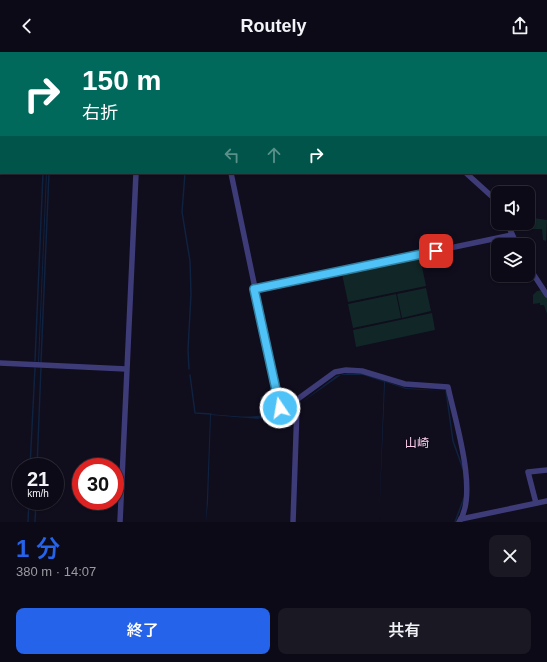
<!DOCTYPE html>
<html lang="ja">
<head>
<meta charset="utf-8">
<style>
  :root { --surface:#0c0a16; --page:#1a1823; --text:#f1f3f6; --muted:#9a9aa1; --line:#2c2b35; --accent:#2563eb }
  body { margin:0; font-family:Helvetica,"Noto Sans JP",sans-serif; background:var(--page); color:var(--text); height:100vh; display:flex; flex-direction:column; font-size:15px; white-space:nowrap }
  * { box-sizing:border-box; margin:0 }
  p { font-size:13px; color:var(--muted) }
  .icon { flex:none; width:22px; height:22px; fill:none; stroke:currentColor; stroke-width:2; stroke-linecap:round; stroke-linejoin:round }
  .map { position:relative; height:470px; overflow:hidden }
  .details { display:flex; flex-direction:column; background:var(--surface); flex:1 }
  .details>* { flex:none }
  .banner { position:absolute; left:0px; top:0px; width:547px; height:122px; box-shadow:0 1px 3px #0004,0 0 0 1px var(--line); background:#00695c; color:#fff; overflow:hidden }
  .tools { position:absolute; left:491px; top:134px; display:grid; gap:8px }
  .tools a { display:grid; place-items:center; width:44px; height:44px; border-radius:8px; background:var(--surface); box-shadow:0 1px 3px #0004,0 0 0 1px var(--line); font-size:20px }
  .speed { position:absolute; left:12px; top:406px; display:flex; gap:8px; font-size:20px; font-weight:700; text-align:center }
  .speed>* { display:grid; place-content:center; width:52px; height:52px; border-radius:50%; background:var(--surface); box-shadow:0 1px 3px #0004,0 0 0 1px var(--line); line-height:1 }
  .speed small { font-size:10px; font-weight:400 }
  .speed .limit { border:6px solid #d22; background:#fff; color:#111 }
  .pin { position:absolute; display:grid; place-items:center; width:34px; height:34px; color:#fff; margin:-17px; border-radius:8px; box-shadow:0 2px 6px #0006 }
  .me { position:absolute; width:44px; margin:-22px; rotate:348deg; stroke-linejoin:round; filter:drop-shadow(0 0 3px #0008) }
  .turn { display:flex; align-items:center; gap:14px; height:84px; padding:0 16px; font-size:18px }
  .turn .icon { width:52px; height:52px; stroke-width:2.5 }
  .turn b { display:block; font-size:28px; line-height:34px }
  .lanes { display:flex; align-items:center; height:38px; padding:0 16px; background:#0003; justify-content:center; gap:20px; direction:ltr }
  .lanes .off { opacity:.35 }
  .round { display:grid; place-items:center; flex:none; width:42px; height:42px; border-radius:8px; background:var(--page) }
  .head { display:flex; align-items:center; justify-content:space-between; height:68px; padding:0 16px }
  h1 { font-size:24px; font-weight:600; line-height:30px; color:var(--accent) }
  .action { display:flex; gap:8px; margin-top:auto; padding:8px 16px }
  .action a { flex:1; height:46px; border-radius:8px; background:var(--accent); color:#fff; font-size:16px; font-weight:600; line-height:46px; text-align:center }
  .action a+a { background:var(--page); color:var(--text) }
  header { display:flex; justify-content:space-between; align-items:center; height:52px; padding:0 16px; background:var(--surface); font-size:18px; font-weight:600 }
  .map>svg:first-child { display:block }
</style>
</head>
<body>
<header><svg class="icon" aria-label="back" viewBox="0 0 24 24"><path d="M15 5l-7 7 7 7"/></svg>Routely<svg class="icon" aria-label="share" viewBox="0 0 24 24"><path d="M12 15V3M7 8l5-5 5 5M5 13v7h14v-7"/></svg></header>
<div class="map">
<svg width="547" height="470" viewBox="0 0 547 470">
  <rect width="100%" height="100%" fill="#100d1d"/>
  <g fill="#112626">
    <polygon points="533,166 547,168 546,189 543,188 542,177 523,177"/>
    <polygon points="420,205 426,234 348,250 342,222"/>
    <polygon points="426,236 431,259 402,266 397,242"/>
    <polygon points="542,238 547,245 547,262 544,253 540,253 540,251 533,252 533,243 537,239"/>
    <polygon points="396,242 401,266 353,276 348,252"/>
    <polygon points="432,261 435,278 356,295 353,278"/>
    <polygon points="275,342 277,355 263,359 260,345"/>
  </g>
  <g fill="#0f223f">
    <polygon points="46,121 47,121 39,311 38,310"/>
    <polygon points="348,321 364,322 406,336 446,339 406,337 385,330 379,470 384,330 363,323 341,323 301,351 336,324"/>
    <path d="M291,354l-10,6 -23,7 -47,-4 -3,88 -2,19 4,-108c36,3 47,6 81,-8z"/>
  </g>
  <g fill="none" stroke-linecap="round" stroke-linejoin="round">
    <g stroke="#0f223f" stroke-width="1.5">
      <polyline points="48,1 48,0"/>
      <polyline points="54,1 54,0"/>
      <polyline points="185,121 182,160 190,209 191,242 188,298 189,317"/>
      <polyline points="35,309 43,121"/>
      <polyline points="41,310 49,121"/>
      <polyline points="190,323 195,361 211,362"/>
      <polyline points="446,339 453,389 463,417"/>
      <polyline points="30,415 35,316"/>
      <polyline points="37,415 41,315"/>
      <polyline points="28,470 29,449"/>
      <polyline points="35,470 36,449"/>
      <polyline points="455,470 464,446"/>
    </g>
    <g stroke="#3e3b79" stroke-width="5.5">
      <polyline points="205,0 206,1"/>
      <polyline points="363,0 363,1"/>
      <polyline points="444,0 444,1"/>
      <polyline points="140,1 140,0"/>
      <polyline points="546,11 547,10"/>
      <polyline points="0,62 1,62"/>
      <polyline points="546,79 547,80"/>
      <path d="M231,121l49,235 15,-7 40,-29 11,-2 16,1 43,13 43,3c7,33 31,107 11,135"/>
      <polyline points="466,121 498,150"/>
      <polyline points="507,171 517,193"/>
      <polyline points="528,214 547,243"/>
      <polyline points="254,237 512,183"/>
      <polyline points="0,311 126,317"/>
      <polyline points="536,451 528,420 547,418"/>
      <polyline points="461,467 547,449"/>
      <polyline points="120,470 136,121"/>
      <polyline points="293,470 297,355 295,349"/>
    </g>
  </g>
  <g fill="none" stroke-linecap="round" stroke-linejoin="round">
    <defs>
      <polyline id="route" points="280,356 254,237 436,199"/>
    </defs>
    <use href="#route" stroke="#337fa1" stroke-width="10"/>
    <use href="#route" stroke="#4fc3f7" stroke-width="7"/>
  </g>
  <g text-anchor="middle" stroke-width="3" stroke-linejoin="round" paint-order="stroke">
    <g font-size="12" fill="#fbcfeb" stroke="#100d1d">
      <text x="417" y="395">山崎</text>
    </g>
  </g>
</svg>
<div class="tools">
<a><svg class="icon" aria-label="sound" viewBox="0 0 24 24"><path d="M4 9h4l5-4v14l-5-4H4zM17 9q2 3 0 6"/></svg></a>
<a><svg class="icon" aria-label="layers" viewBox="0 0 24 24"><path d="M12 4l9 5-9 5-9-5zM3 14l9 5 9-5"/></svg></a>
</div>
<div class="speed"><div>21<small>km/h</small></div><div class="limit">30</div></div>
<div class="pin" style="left:436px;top:199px;background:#d93025"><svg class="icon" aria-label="arrive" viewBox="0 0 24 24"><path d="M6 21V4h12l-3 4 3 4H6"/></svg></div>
<svg class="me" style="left:280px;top:356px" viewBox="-20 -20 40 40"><circle r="17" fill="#4fc3f7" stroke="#fff" stroke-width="3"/><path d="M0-11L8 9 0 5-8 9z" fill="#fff"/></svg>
<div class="banner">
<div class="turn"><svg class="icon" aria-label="right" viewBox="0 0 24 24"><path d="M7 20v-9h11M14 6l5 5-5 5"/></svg><div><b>150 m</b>右折</div></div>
<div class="lanes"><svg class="icon off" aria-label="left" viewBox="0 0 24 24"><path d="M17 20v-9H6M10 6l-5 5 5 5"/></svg><svg class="icon off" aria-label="ahead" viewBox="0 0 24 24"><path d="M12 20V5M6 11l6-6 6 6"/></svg><svg class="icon" aria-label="right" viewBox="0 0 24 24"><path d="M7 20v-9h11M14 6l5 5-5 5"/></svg></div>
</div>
</div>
<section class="details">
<div class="head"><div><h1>1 分</h1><p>380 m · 14:07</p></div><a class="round"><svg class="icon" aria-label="close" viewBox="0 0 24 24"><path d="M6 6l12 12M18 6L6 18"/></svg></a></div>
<div class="action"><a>終了</a><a>共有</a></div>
</section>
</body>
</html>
